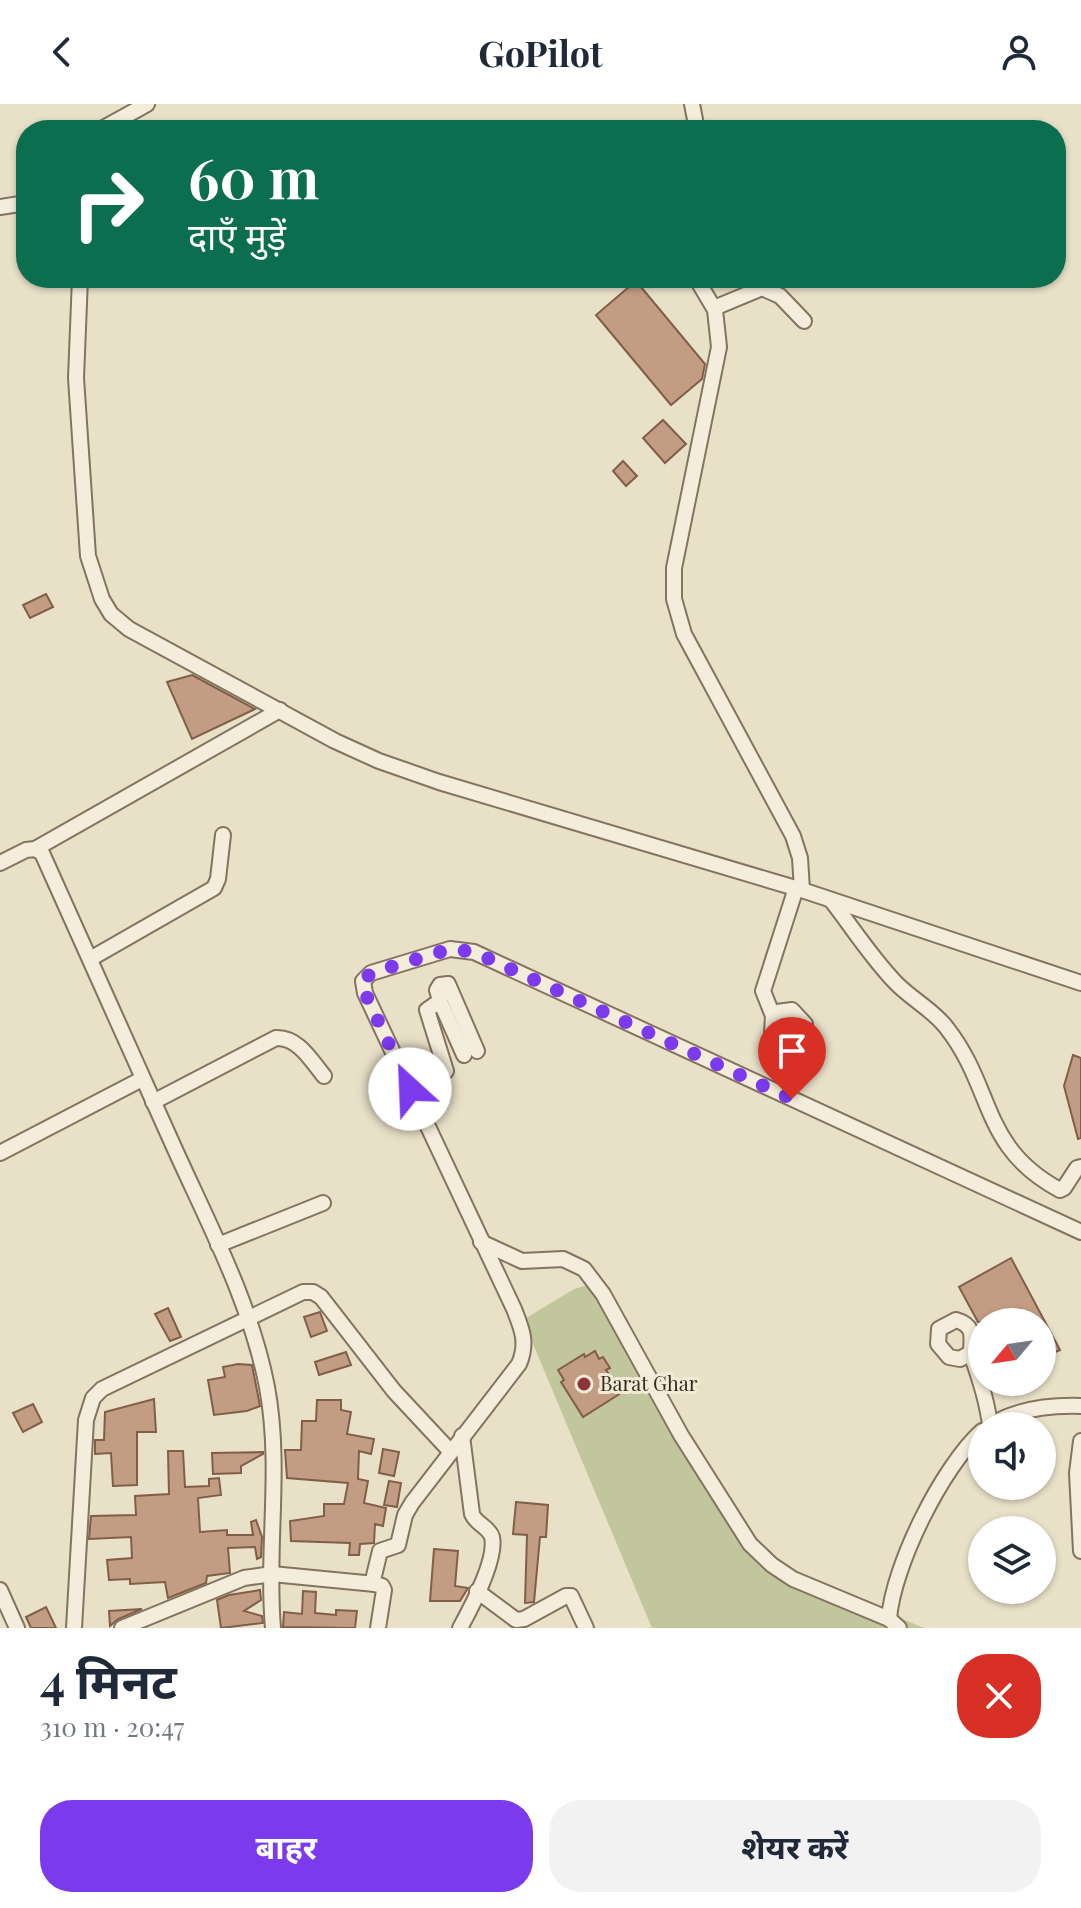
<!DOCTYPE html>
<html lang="hi">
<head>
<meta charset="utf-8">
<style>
  :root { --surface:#fff; --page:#f2f2f3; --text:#1f2937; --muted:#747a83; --accent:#7c3aed }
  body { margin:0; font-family:"Playfair Display","Noto Sans Devanagari",serif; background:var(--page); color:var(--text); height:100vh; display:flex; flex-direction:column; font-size:30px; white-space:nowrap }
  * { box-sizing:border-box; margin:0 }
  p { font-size:26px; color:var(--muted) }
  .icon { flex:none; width:44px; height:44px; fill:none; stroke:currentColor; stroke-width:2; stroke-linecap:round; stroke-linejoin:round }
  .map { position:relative; height:1524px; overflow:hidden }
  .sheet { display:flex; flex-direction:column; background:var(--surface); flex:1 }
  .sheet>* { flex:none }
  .hud { position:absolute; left:16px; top:16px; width:1050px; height:168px; border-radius:32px; box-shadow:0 2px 6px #0004; background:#0b6e4f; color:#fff; overflow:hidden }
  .needle { width:52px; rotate:241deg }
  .fabs { position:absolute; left:968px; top:1204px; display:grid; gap:16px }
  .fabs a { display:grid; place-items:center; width:88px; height:88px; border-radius:50%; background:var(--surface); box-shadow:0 2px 6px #0004; font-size:40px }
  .pin { position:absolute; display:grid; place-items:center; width:68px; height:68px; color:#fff; margin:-82px -34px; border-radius:50% 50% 50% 0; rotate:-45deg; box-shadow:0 0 8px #0007 }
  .pin .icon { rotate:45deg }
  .me { position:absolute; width:88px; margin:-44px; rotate:335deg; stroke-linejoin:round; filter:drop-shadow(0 0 6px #0008) }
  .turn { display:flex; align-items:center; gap:28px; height:168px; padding:0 40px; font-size:36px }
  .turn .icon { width:104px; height:104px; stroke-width:2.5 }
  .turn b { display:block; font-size:56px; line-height:68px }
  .round { display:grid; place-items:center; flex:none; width:84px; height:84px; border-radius:32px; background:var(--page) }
  .headline { display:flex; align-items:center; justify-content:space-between; height:136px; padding:0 40px }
  h1 { font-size:48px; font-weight:700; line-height:60px }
  .button { display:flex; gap:16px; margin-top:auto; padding:16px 40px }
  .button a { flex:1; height:92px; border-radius:32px; background:var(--accent); color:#fff; font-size:32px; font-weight:700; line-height:92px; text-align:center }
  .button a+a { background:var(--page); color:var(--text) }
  header { display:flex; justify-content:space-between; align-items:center; height:104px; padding:0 40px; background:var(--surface); font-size:36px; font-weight:700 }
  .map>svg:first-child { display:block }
</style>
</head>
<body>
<header><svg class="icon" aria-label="back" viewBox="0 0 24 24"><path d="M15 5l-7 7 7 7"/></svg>GoPilot<svg class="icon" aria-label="person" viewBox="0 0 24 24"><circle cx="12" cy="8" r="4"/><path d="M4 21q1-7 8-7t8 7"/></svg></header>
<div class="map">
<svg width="1081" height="1524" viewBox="0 0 1081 1524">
  <rect width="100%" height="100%" fill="#e9e0c8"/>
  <polygon fill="#c2c69d" points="588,1181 739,1433 779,1464 924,1524 652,1524 523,1216 574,1185"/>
  <g fill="#c39d83" stroke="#805e48" stroke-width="2">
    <polygon points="636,177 705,260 702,275 671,301 596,211"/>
    <polygon points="663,316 686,340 665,359 643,334"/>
    <polygon points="623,357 637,372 626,382 613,367"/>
    <polygon points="46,490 53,503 30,514 23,501"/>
    <polygon points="192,571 255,605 192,635 167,578"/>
    <polygon points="1073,951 1081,954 1081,1034 1078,1035 1064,982"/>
    <polygon points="1011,1154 1060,1246 1042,1254 1042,1218 978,1218 959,1183"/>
    <polygon points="168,1204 181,1233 170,1237 155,1210"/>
    <polygon points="320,1208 327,1227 311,1233 304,1213"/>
    <polygon points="595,1247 599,1255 603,1253 610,1264 606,1266 621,1289 583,1313 561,1278 564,1276 558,1266 584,1250 585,1253"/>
    <polygon points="346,1248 351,1261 319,1271 315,1258"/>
    <polygon points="238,1260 252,1261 260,1302 247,1307 214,1311 208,1276 225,1273 223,1263"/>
    <polygon points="154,1295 156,1328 137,1328 137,1381 113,1382 111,1349 95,1350 95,1336 104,1336 105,1308"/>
    <polygon points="317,1296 341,1296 341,1306 351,1308 347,1330 374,1335 371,1350 359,1347 358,1375 368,1377 364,1399 386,1404 383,1422 375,1420 374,1439 360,1440 359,1451 349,1451 350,1439 291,1437 290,1417 324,1412 324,1400 344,1400 348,1379 287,1374 285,1346 301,1346 302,1317 316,1317"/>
    <polygon points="33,1300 42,1318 23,1328 13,1309"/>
    <polygon points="383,1345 399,1348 394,1372 379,1369"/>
    <polygon points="168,1347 183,1347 185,1383 209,1382 209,1375 219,1374 221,1391 198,1394 200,1428 227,1426 227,1431 253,1431 251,1418 256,1416 262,1433 261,1453 257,1455 255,1443 228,1444 230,1469 207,1472 206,1479 168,1494 165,1478 130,1480 130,1475 109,1476 107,1456 132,1454 131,1433 89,1435 91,1412 136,1411 135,1392 169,1390"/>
    <polygon points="263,1348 263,1350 241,1362 241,1369 213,1370 212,1349"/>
    <polygon points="389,1377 401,1379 397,1403 384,1401"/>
    <polygon points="516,1398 548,1401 546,1433 540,1433 534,1498 525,1499 527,1431 513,1430"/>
    <polygon points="434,1445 458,1447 455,1482 468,1484 460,1497 430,1497"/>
    <polygon points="260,1486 261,1496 244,1507 262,1512 263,1519 221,1524 217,1496 229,1491"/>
    <polygon points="303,1487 316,1488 315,1509 336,1511 336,1506 357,1507 355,1524 283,1523 284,1508 302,1510"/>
    <polygon points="46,1503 56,1524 31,1524 26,1513"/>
    <polygon points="142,1505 118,1515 110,1522 109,1507"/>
  </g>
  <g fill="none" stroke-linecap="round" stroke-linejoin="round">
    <defs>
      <g id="minor">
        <polyline points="692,0 697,26"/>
        <polyline points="100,26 147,0"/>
        <polyline points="0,103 26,99"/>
        <polyline points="80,174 76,274 88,452 102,495 111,510 129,525 335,637 379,657 439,678 802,786 1081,879"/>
        <polyline points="696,174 715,206 719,243 674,464 674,495 684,530 793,732 800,754 802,786"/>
        <polyline points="714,204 762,184 780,192 804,217"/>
        <path d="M35,745l7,4c44,97 87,195 131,292 35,78 78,158 94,242 15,81 -1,160 6,241"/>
        <polyline points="0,759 26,746 35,745 280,606"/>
        <path d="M831,796c21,27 40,57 64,82 16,17 37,27 51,45 49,62 34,120 114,163l4,-2 13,-20 4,-1"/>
        <polyline points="90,855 214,784 218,775 223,731"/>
        <polyline points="440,897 464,951"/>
        <polyline points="773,912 777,908 792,906 805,920 801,933 786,938 772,928 773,912 763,887 796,784"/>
        <polyline points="410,985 446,967 427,906 440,897 437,886 440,881 448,880 477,947"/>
        <path d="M153,998l123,-64c22,-1 35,22 48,38"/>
        <polyline points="0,1049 142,975"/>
        <polyline points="481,1138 522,1157 563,1155 584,1165 603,1190 681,1331 750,1440 772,1461 793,1475 889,1515 899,1524"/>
        <polyline points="218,1141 323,1099"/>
        <path d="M970,1249l-10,6 -11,-2 -11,-13 1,-15 17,-9c24,7 12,24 16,37 8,22 15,44 18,68"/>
        <path d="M989,1322c27,-17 60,-21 92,-20"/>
        <polyline points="1081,1337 1077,1369 1081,1447"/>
        <polyline points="0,1486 17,1524"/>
        <polyline points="477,1487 516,1516 524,1515 566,1492 571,1492 586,1524"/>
        <path d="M889,1515c4,-53 53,-152 93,-188"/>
        <polyline points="74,1524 86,1316 93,1294 102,1285 303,1188 313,1188 321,1193 394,1287 450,1347"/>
        <polyline points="122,1524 244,1474 272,1470 375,1480"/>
        <path d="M378,1524l6,-38 -2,-4 -7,-2 -2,-4 7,-29 18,-6 7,-30 7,-12 107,-139c9,-21 3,-35 -5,-55l-149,-316 -2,-12 8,-8 79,-24 24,3 607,280"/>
        <path d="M460,1524c11,-20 37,-69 32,-91 -3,-10 -16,-13 -20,-23l-10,-78"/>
      </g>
    </defs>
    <use href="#minor" stroke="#83735f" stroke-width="18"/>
    <use href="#minor" stroke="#f5eddb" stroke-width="14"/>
  </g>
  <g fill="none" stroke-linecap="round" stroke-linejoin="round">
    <polyline stroke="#7c3aed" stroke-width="14" stroke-dasharray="0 25.2" points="410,985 365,889 363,877 371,869 450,845 474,848 792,995"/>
  </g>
  <circle fill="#8c3637" stroke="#f2ead7" stroke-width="3" cx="584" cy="1280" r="8"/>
  <g text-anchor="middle" stroke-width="6" stroke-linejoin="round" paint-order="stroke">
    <g font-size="20" fill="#362b21" stroke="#f2ead7" text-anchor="start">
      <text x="600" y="1287">Barat Ghar</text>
    </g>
  </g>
</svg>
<div class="fabs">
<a><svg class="needle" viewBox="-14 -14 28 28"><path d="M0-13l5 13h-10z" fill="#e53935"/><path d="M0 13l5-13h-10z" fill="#747a83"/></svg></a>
<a><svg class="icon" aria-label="sound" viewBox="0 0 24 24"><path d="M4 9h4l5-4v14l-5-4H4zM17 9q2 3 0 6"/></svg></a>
<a><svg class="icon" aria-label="layers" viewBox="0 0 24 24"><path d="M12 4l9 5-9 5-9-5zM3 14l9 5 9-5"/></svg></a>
</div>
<div class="pin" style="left:792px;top:995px;background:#d93025"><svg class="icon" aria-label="arrive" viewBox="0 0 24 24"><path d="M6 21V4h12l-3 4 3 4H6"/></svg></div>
<svg class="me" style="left:410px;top:985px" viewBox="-20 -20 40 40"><circle r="19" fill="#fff"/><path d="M0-13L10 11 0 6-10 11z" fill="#7c3aed"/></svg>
<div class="hud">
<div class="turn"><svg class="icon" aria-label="right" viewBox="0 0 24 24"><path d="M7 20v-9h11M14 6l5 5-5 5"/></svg><div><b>60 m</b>दाएँ मुड़ें</div></div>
</div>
</div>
<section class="sheet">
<div class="headline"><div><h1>4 मिनट</h1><p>310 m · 20:47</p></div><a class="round" style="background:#d93025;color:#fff"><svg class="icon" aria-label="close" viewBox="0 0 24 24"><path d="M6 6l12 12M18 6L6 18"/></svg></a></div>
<div class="button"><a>बाहर</a><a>शेयर करें</a></div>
</section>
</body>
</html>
